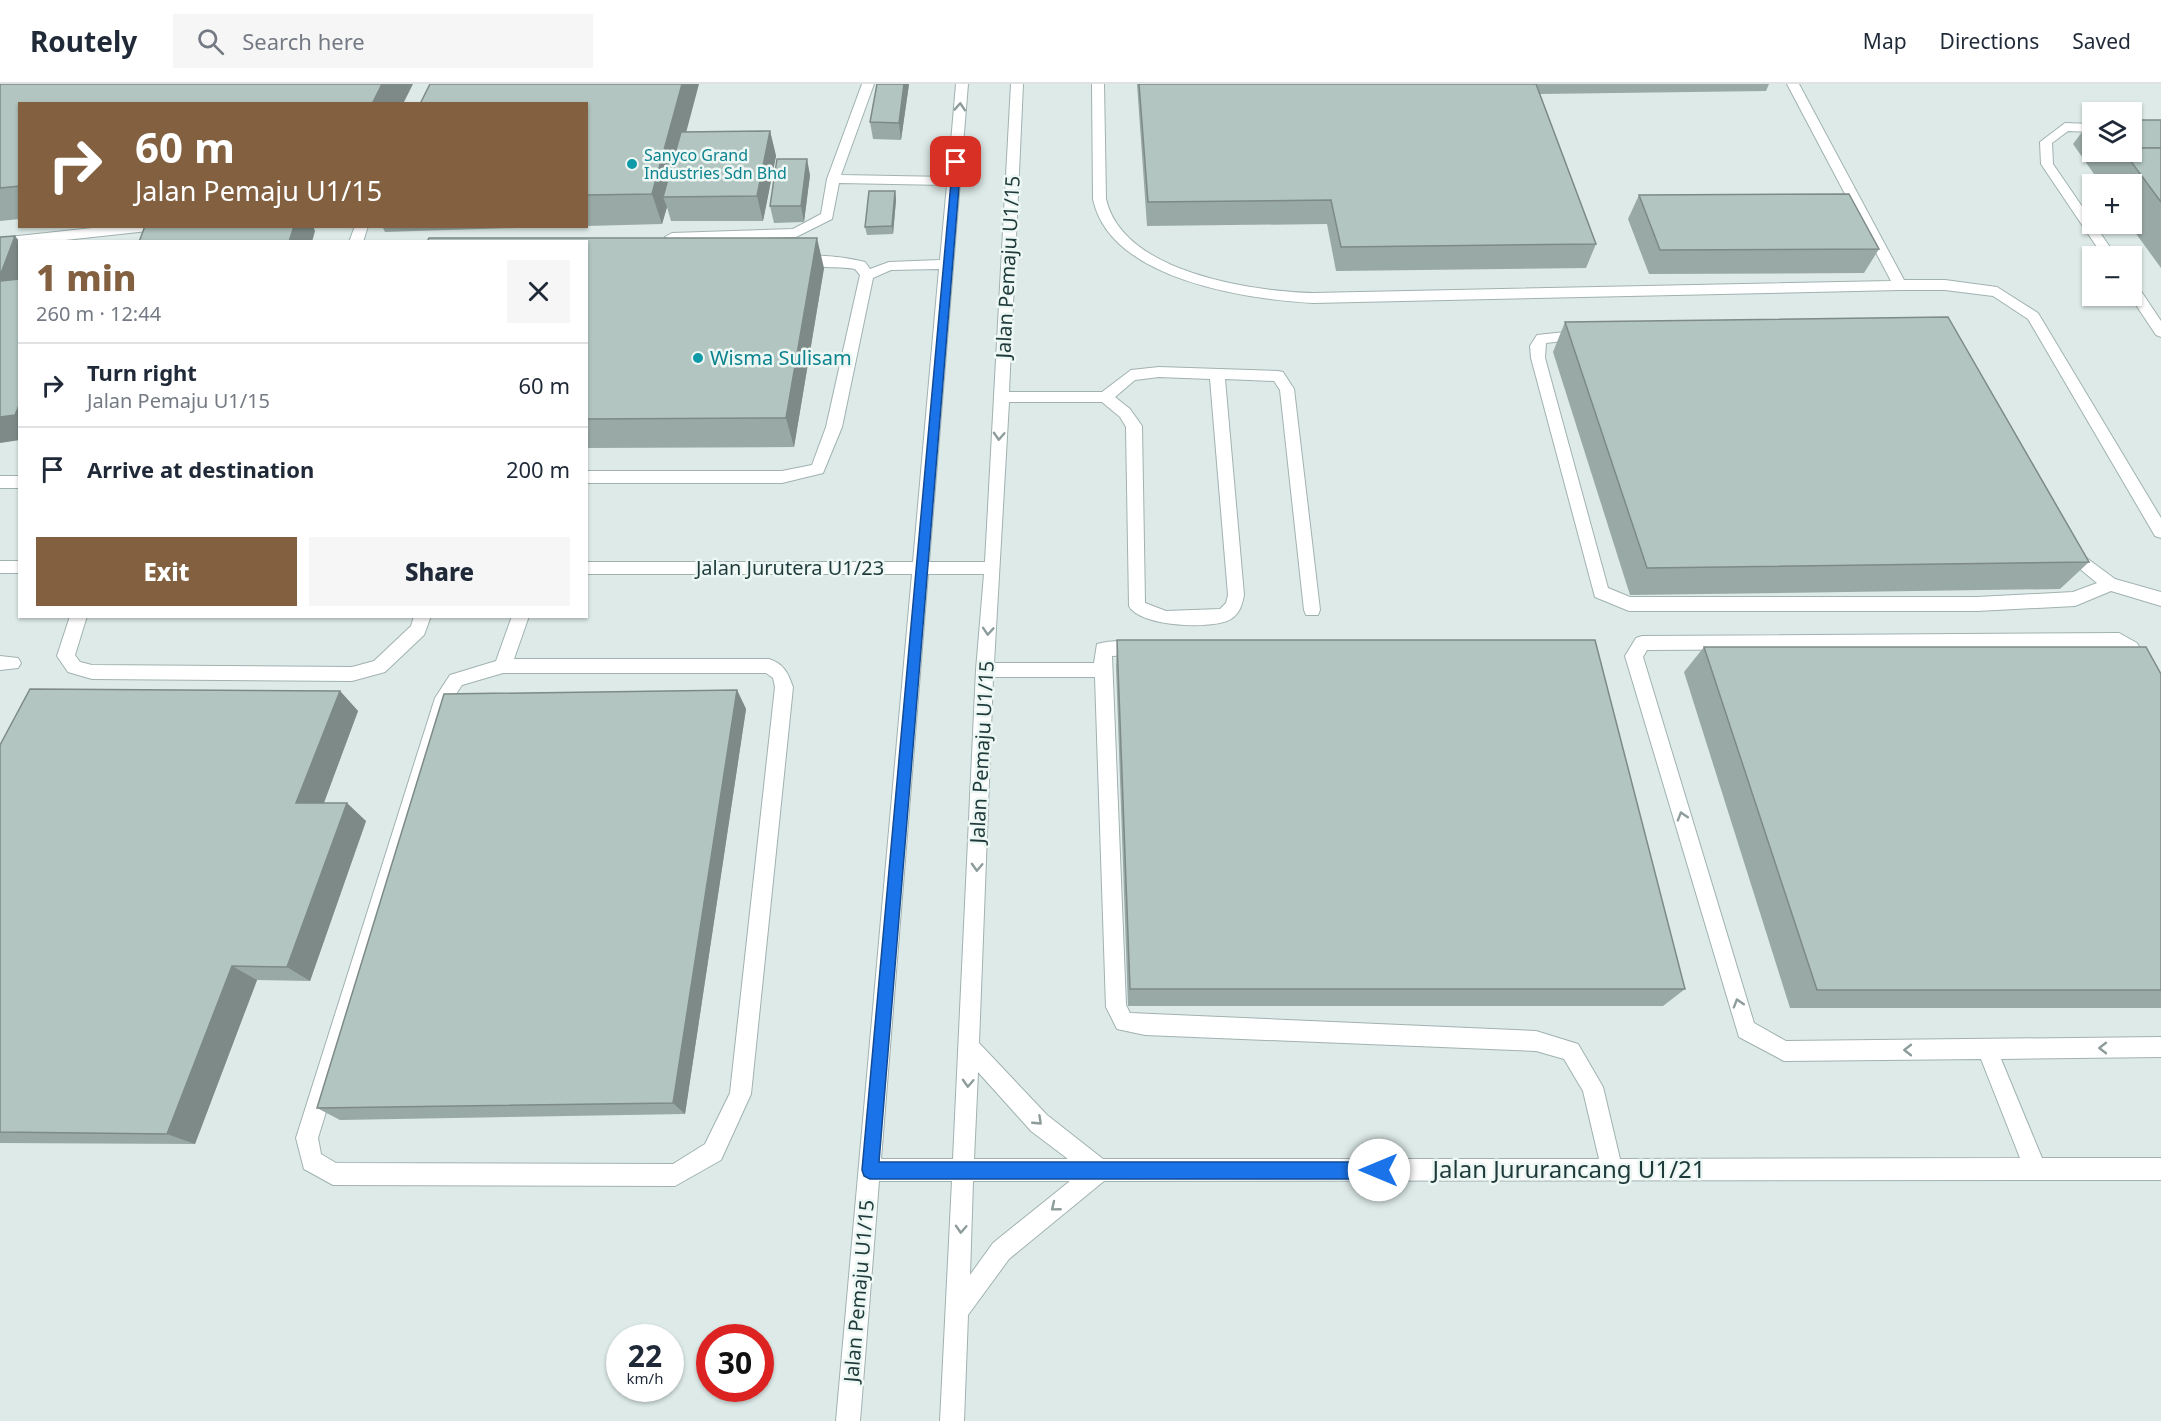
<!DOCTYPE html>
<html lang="en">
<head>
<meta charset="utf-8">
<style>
  :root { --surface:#fff; --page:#f6f6f7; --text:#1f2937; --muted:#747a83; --line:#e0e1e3; --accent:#826040 }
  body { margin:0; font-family:"Noto Sans",sans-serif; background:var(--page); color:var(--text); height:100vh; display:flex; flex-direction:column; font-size:22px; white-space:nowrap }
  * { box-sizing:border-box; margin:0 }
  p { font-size:20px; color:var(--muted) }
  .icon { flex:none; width:33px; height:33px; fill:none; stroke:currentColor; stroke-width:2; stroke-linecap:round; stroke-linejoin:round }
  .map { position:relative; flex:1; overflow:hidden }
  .side { position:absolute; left:18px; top:156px; width:570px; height:378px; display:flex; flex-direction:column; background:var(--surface); border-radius:0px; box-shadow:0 2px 4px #0004 }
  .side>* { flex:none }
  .banner { position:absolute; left:18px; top:18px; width:570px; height:126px; border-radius:0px; box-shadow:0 2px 4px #0004; background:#826040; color:#fff; overflow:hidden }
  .fabs { position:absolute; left:2082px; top:18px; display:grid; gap:12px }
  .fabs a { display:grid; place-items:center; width:60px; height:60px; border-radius:0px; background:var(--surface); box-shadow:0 2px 4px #0004; font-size:30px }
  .speed { position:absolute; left:606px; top:1240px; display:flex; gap:12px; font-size:30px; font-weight:700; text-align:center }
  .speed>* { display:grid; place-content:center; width:78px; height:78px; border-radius:50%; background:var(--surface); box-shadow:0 2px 4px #0004; line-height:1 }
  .speed small { font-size:15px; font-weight:400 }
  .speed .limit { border:9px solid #d22; background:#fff; color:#111 }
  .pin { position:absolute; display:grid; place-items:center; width:51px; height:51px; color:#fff; margin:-26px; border-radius:12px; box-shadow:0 3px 9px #0006 }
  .me { position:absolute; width:66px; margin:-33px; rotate:270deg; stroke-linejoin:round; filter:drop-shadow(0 0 4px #0008) }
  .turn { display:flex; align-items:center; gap:21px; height:126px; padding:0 18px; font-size:27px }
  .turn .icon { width:78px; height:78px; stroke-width:2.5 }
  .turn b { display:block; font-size:42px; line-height:51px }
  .round { display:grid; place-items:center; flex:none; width:63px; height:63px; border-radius:0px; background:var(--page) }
  .summary { display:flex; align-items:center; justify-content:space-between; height:102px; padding:0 18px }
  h1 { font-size:36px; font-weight:800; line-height:45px; color:var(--accent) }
  .cta { display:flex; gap:12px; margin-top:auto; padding:12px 18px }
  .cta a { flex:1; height:69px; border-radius:0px; background:var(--accent); color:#fff; font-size:24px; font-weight:800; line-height:69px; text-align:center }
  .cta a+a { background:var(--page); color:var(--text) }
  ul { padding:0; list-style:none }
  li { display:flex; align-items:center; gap:18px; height:84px; padding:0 18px; border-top:2px solid var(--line) }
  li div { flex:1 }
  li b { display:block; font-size:22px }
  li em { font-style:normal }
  header { display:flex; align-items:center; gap:36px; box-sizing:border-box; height:84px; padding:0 30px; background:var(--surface); border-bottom:2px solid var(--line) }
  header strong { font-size:28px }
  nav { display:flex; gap:33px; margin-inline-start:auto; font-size:21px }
  .search { width:420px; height:54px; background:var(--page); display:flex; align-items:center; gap:15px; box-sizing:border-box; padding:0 21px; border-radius:0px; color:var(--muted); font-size:22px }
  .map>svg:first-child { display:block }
</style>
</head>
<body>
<header>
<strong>Routely</strong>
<div class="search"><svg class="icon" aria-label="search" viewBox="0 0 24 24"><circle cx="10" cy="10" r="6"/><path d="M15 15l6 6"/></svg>Search here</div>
<nav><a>Map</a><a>Directions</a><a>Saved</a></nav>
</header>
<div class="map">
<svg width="2161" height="1337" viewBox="0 0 2161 1337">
  <rect width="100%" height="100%" fill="#ddeae8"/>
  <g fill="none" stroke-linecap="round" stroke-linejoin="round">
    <defs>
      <g id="minor">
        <path d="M862,0h12l-33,91 107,2 8,-93h12l-39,478h56l26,-478h12l-14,308h93l29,-22 28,-3 119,4 5,1 11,17 26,221 -2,5h-12l-2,-5 -24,-220 -6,-9 -49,-2 19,216c-2,10 -4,18 -13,24 -17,11 -91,8 -102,-13l-3,-179 -6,-10 -18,-15h-93l-15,261h100l3,-19c13,-4 36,-4 49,0l3,5 -3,5 -34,2 14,349 4,8 406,18 42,13 25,43 17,72 400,-1 -39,-99 -197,2 -45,-24 -114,-381 11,-18 6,-2 477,-3 18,10 24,44v23l-6,-2 -30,-55 -9,-6 -469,3 -4,7 111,366 32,18 375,-4v20l-160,2 41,99h119v22l-1057,1 -95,78 -41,56 -4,106h-24l12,-240h-73l-19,240h-24l76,-847h-326v-12h327l26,-293 -48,1 -18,8 -31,149 -19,46 -41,10h-196v-12h196l30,-6 14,-38 34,-152 -5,-6c-14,-3 -56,0 -64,-8 10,-11 59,-3 74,1l5,7 19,-7 51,-2 7,-75 -108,-2 -7,36 -36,18 -124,4 -7,-4 7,-4 121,-4 28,-15 6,-35zM1159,293l51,2 18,216 -2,8 -6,6 -54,2 -21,-8 -3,-177 -12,-17 -15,-12 20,-17zM928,490h56l-8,96 -23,489h-72zM993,593h102l11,330 11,22 28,6 391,16 28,8 19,32 16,68h-496l-56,-44 -68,-72zM978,988l53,59 37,28h-94zM973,1097h97l-77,62 -23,32z"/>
        <path d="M1092,0h12l2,115c17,74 145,92 207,94l578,-12 -104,-197h12l105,196h41l52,7 41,26 123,205v20l-6,-2 -127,-217 -35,-23 -48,-6h-45l-587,13c-67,-4 -203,-23 -220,-104z"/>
        <polygon points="2065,39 2092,40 2092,48 2068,47 2052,59 2053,80 2116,172 2103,172 2041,80 2040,58"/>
        <polygon points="111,142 163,142 157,146 47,158 20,158 20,160 0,162 0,154"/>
        <polygon points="355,142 368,142 363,158 349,158"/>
        <polygon points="2132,199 2137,201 2161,237 2161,253 2156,251 2130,212"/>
        <polygon points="1584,246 1591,251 1589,254 1546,259 1545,274 1608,504 1630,513 1977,513 2073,508 2097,499 2063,471 2061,467 2069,461 2115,495 2161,508 2161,522 2111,507 2075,522 1977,527 1629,527 1595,513 1531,274 1530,262 1537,251"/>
        <rect x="0" y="392" width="20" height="12"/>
        <rect x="0" y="477" width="20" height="12"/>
        <polygon points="70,532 87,532 75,571 80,578 92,581 352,583 374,577 411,542 414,532 431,532 424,551 385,588 352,597 92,595 68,588 57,572"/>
        <path d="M512,532h17l-15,43h255c15,5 19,14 24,28l-42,407 -30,66 -46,26 -342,-1 -29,-16 -8,-31 139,-440 15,-23 46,-14zM503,589h263l7,5 2,9 -45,406 -25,51 -32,20 -337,-1 -15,-9 -3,-16 134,-438 10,-15z"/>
        <polygon points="0,572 18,574 21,579 18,584 0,586"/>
      </g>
    </defs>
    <use href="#minor" stroke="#a0b2b0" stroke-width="2"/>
    <use href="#minor" fill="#fff" fill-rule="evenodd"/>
  </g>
  <g fill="#99a9a6">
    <polygon points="0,0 20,20 20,135 0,137"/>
    <polygon points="909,0 901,56 873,55 870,38"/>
    <polygon points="1137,0 1769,0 1766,7 1540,10 1596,160 1586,184 1336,187 1327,140 1147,142"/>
    <polygon points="586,20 687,48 770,47 776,72 763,137 671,137 667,123 662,140 586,142"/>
    <polygon points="2091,36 2092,36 2092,68 2132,68 2161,36 2161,184 2129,140 2132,140 2132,100 2101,100 2073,60"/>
    <polygon points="810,91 804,138 774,139 770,122"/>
    <polygon points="895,107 896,116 893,150 867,151 865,143"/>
    <polygon points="1639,111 1879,165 1864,189 1649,190 1628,135"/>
    <polygon points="382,142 577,142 385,148"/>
    <polygon points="586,158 824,184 794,363 586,364"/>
    <polygon points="1565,238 2089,478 2060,505 1630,511 1553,268"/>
    <polygon points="1117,556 1685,905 1663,922 1128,922 1116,582"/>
    <polygon points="1704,563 2161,590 2161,924 1790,924 1684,588"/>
    <polygon points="737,606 746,625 685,1030 340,1036 317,1024"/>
    <polygon points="340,607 358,627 324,719 366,737 310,897 257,896 195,1060 0,1059 0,661"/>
  </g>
  <g fill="#7d8a87">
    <polygon points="382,0 413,0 403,20 372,20"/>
    <polygon points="682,0 699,0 669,113 663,113 667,123 662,140 652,110"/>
    <polygon points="904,0 909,0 901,56 899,39"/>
    <polygon points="770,47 776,72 763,137 757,112"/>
    <polygon points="807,75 810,91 804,138 801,122"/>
    <polygon points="895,107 896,116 893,150 892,142"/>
    <polygon points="294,142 313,142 315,147 312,158 289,158"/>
    <polygon points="15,152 20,158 20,221 0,199 0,192"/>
    <polygon points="817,154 824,184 794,363 786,334"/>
    <polygon points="20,319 20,356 0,359 0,333"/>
    <polygon points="737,606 746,625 685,1030 673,1019"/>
    <polygon points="340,607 358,627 317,737 296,719"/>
    <polygon points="347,719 366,737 310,897 287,883"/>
    <polygon points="232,882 257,896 195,1060 167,1050"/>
  </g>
  <g fill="#b2c5c1" stroke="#7d8a87" stroke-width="1.5">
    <polygon points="0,0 382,0 372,20 20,20 20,102 0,104"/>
    <polygon points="430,0 682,0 652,110 586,111 586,20 420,20"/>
    <polygon points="877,0 904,0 899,39 870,38"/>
    <polygon points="1139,0 1536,0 1596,160 1341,163 1331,116 1148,118"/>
    <rect x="2132" y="36" width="29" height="28"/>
    <polygon points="770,47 757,112 663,113 681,48"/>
    <polygon points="2132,64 2161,64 2161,118 2124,68 2132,68"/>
    <polygon points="777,75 807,75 801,122 770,122"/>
    <polygon points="869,107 895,107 892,142 865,143"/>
    <polygon points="1849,110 1879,165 1660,166 1639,111"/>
    <polygon points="145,142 294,142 289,158 139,158"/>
    <polygon points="15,152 0,192 0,153"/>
    <polygon points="429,154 817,154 786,334 586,335 586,158 427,158"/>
    <polygon points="20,195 20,319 15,331 0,333 0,197"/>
    <polygon points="1948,233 2089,478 1647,484 1565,238"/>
    <polygon points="1117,556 1595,556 1685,905 1130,905"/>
    <polygon points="1704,563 2146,563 2161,590 2161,906 1817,906"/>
    <polygon points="30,605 340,607 296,719 347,719 287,883 232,882 167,1050 0,1048 0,661"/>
    <polygon points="737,606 673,1019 317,1024 444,610"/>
  </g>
  <defs><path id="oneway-chevron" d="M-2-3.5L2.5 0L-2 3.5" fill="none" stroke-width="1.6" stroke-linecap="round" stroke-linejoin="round" transform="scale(1.5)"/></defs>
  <g stroke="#8e9c9c">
    <use href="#oneway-chevron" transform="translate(960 23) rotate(-86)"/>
    <use href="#oneway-chevron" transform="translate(999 352) rotate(93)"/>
    <use href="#oneway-chevron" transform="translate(988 547) rotate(94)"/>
    <use href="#oneway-chevron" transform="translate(1682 732) rotate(-107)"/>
    <use href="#oneway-chevron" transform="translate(977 783) rotate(92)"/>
    <use href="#oneway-chevron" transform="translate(1738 919) rotate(-107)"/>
    <use href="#oneway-chevron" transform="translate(2103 964) rotate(180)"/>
    <use href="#oneway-chevron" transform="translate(1908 966) rotate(180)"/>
    <use href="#oneway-chevron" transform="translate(968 999) rotate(93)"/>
    <use href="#oneway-chevron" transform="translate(1038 1037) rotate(43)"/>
    <use href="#oneway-chevron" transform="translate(1055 1123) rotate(141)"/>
    <use href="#oneway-chevron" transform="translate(961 1145) rotate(93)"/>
  </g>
  <polygon fill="#1a73e8" stroke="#114b97" stroke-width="1.5" points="953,76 961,78 879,1078 1379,1078 1385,1080 1387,1086 1385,1092 1379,1095 870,1095 864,1092 862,1086"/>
  <g fill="#0f9aa8" stroke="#edf7f4" stroke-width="2">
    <circle cx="632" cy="80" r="6"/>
    <circle cx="698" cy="274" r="6"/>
  </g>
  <g text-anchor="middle" stroke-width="5" stroke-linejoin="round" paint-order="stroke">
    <g font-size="16" fill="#0d838f" stroke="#edf7f4" text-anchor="start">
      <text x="644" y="77">Sanyco Grand<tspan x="644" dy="18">Industries Sdn Bhd</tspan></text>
    </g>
    <g font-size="20" fill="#1e3a3a" stroke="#edf7f4">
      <text transform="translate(1008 183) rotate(-87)" y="7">Jalan Pemaju U1/15</text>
      <text x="790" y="491">Jalan Jurutera U1/23</text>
      <text transform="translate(982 668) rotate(-87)" y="7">Jalan Pemaju U1/15</text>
      <text transform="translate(859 1207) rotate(-85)" y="7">Jalan Pemaju U1/15</text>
    </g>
    <g font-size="20" fill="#0d838f" stroke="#edf7f4" text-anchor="start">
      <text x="710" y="281">Wisma Sulisam</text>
    </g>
    <g font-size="24" fill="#1e3a3a" stroke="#edf7f4">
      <text x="1569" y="1094">Jalan Jururancang U1/21</text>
    </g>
  </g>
</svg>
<div class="fabs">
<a><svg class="icon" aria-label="layers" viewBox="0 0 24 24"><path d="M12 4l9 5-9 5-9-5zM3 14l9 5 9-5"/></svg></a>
<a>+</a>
<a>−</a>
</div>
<div class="speed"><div>22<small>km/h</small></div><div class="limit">30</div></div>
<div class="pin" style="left:956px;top:78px;background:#d93025"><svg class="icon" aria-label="arrive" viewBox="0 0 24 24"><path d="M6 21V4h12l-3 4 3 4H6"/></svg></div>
<svg class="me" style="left:1379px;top:1086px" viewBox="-20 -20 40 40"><circle r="19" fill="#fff"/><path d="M0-13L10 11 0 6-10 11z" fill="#1a73e8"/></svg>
<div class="banner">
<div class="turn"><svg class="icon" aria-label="right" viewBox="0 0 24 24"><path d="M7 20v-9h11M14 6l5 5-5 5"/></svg><div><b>60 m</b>Jalan Pemaju U1/15</div></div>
</div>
<section class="side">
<div class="summary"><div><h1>1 min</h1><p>260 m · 12:44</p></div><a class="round"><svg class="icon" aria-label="close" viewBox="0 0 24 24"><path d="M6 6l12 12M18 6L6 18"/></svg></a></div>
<ul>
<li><svg class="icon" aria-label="right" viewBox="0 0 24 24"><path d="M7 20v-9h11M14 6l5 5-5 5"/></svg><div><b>Turn right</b><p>Jalan Pemaju U1/15</p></div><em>60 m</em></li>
<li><svg class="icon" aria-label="arrive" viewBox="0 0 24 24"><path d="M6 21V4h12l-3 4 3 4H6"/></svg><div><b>Arrive at destination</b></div><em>200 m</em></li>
</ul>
<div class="cta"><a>Exit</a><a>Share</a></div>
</section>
</div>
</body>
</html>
